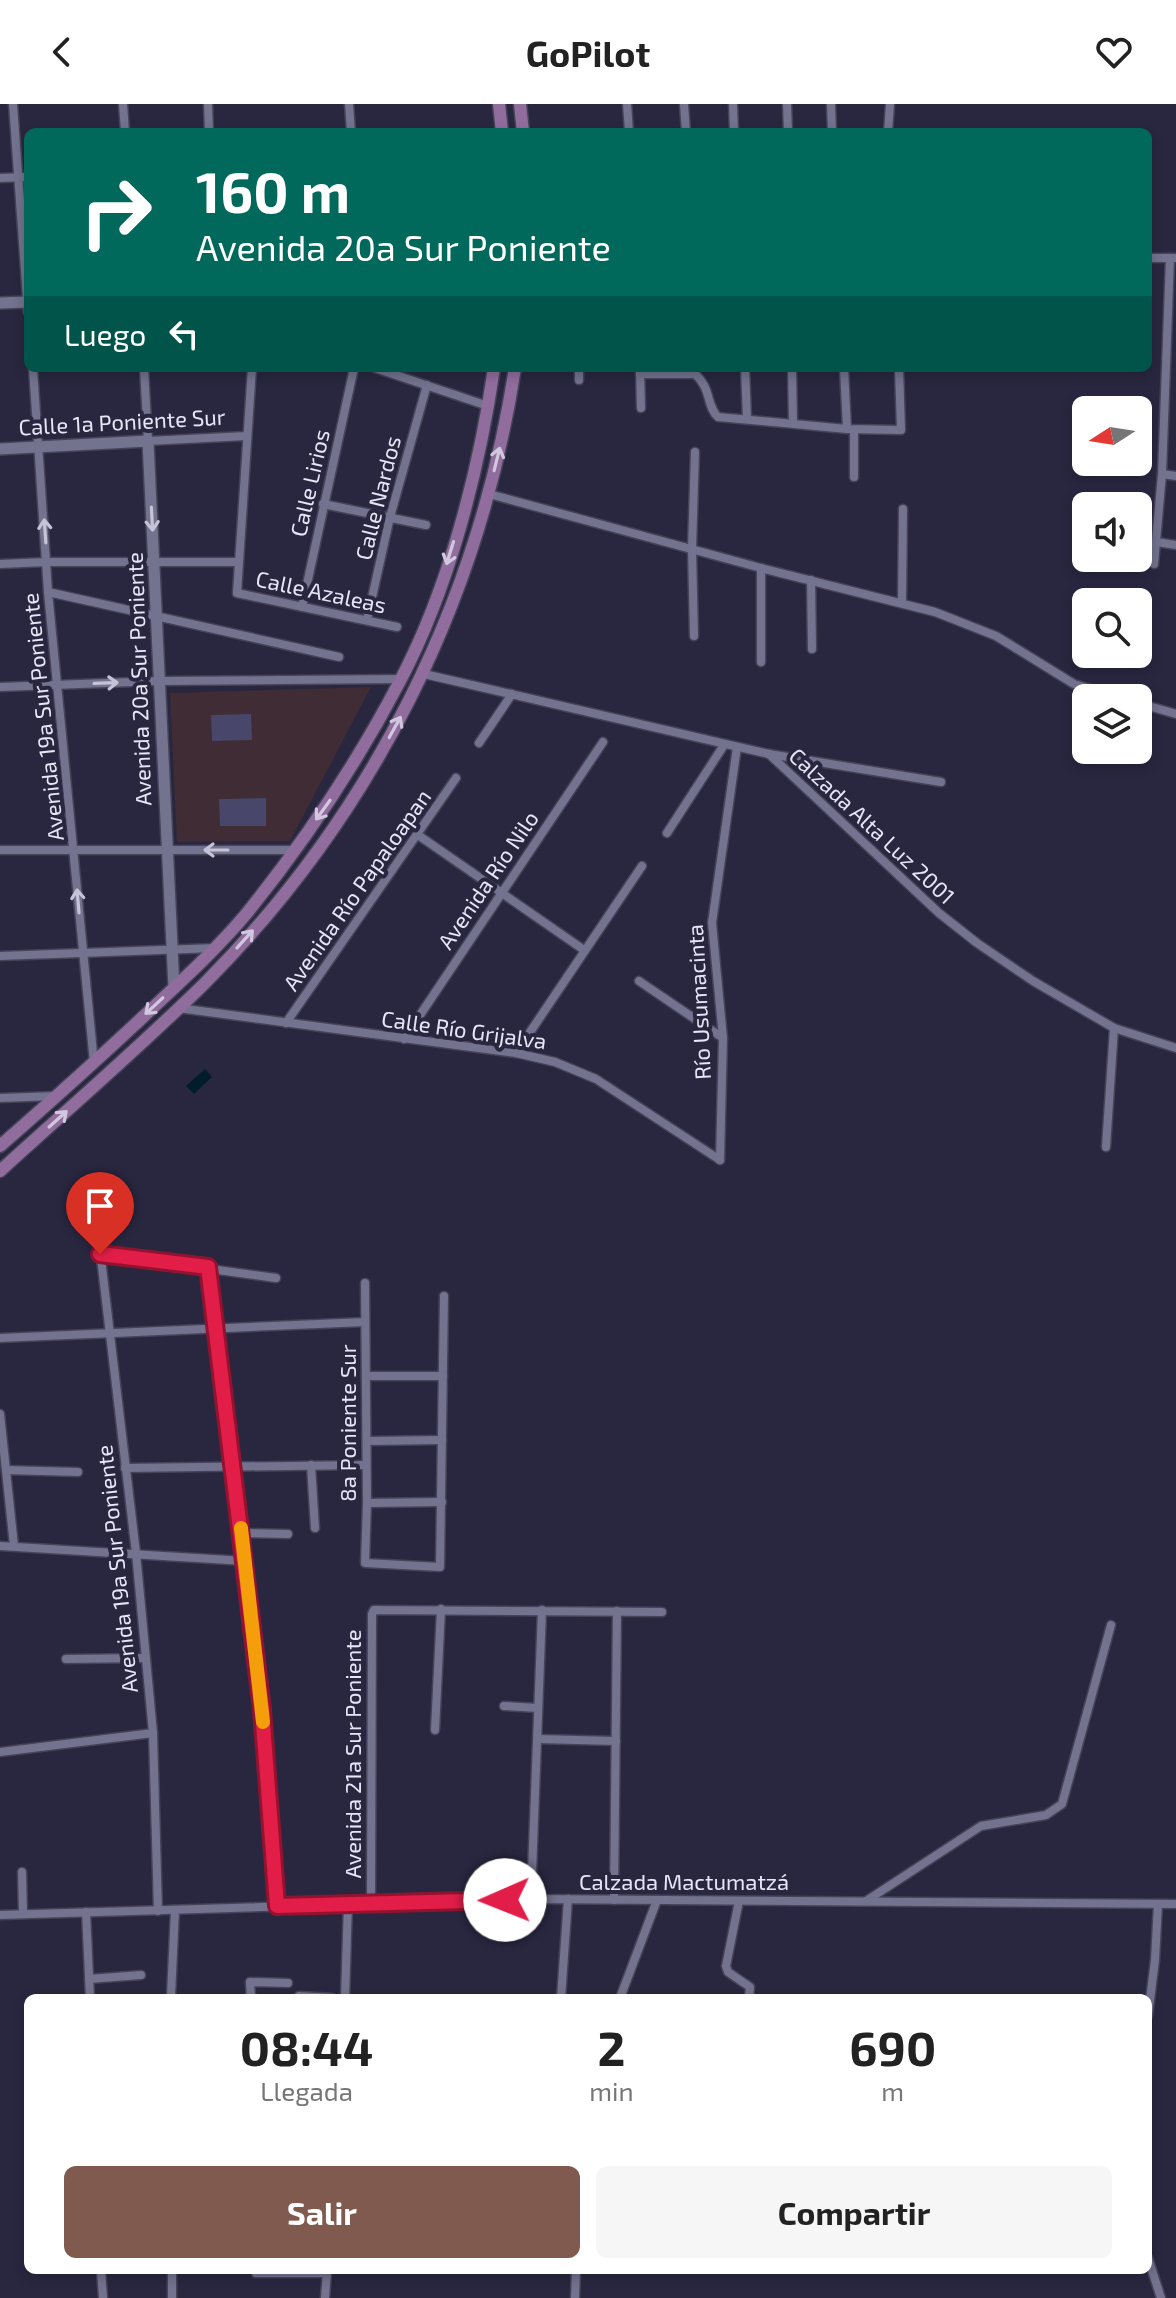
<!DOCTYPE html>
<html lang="es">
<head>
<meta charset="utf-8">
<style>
  :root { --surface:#fff; --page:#f6f6f6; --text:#222; --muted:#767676; --accent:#805a4f }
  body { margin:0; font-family:"Exo 2",sans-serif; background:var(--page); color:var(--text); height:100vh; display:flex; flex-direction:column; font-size:30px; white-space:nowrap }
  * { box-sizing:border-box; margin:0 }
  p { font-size:26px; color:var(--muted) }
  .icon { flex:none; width:44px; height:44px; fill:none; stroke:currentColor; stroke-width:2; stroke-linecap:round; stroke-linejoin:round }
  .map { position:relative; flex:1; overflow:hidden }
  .side { position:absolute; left:24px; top:1890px; width:1128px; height:280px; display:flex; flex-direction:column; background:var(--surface); border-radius:12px; box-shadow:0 4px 12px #0003 }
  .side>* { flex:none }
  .guide { position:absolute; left:24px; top:24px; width:1128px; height:244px; border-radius:12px; box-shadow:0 4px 12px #0003; background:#00695c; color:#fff; overflow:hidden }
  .needle { width:52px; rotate:258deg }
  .fabs { position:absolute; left:1072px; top:292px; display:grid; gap:16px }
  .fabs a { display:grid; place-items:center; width:80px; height:80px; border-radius:12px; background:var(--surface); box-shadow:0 4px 12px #0003; font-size:40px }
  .pin { position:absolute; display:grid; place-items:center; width:68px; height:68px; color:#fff; margin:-82px -34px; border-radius:50% 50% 50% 0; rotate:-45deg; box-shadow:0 0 8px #0007 }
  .pin .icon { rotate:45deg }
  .me { position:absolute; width:88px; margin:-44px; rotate:269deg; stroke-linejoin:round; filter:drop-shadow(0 0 6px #0008) }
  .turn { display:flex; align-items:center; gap:28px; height:168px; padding:0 40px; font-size:36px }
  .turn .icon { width:104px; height:104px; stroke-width:2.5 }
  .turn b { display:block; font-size:56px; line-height:68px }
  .then { display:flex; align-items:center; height:76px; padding:0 40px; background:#0003; gap:16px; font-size:30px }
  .eta { display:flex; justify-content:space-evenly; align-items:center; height:136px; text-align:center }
  .eta b { font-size:48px; font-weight:700; line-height:56px }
  .action { display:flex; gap:16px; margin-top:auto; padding:16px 40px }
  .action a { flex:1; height:92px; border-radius:12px; background:var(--accent); color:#fff; font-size:32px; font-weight:700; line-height:92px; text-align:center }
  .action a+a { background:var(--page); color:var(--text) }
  header { display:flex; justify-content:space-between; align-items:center; height:104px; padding:0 40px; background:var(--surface); font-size:36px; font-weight:700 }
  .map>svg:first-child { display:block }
</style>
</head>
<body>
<header><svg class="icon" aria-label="back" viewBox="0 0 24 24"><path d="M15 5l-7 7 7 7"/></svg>GoPilot<svg class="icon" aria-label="heart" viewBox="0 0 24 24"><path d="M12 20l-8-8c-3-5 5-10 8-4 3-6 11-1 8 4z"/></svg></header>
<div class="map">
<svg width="1176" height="2194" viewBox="0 0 1176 2194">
  <rect width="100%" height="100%" fill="#292740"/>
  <polygon fill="#3f2c34" points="371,583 290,737 177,738 170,589"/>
  <g fill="#484669">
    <polygon points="251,610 252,636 212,637 211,611"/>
    <polygon points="266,694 266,722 220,722 219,695"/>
  </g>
  <polygon fill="#011c2b" points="205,965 212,973 194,990 186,982"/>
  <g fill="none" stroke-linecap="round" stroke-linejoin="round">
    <defs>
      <g id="street">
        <polyline points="13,0 28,208"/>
        <polyline points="123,0 125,28"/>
        <polyline points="208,0 209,28"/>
        <polyline points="349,0 351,28"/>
        <polyline points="627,0 629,28"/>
        <polyline points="684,0 686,28"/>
        <polyline points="733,0 734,28"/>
        <polyline points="787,0 788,28"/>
        <polyline points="831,0 832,28"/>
        <polyline points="888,28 890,0"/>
        <polyline points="0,74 28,73"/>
        <polyline points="1148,154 1176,154"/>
        <polyline points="33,264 48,488 94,959"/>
        <polyline points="144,264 148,337 246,332"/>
        <polyline points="252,264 237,489 397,523"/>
        <polyline points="375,264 488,302"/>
        <polyline points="745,264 747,314"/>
        <polyline points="792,264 793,318"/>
        <polyline points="844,264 847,325"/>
        <polyline points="640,265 641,304"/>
        <polyline points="640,270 695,270"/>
        <path d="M695,270c17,15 11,32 23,43l129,12 54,1 -2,-62"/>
        <polyline points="579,276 579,264"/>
        <polyline points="854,326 854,373"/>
        <polyline points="1162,370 1176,372"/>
        <polyline points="489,390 761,464 935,508 996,532 1074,580 1121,594"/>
        <polyline points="323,400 426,421"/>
        <polyline points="1157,438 1176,441"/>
        <polyline points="0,460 47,458 239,458"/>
        <polyline points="1154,460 1162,370 1170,154"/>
        <polyline points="811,476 812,545"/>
        <polyline points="48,488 339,553"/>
        <polyline points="902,499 903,405"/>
        <polyline points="302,503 354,264"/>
        <polyline points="367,516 390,413 427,281"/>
        <polyline points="694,532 692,445 695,348"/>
        <polyline points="761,558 761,464"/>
        <polyline points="424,570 769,650 939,809 977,839 1033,877 1114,924 1176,944"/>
        <polyline points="0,583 159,577 401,575"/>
        <polyline points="1138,599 1176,610"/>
        <polyline points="479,639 512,590"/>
        <polyline points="769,650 941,678"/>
        <polyline points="667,729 724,641"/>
        <polyline points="418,731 584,846"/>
        <polyline points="0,746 294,746"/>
        <polyline points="0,852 215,844"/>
        <polyline points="639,877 723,934"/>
        <polyline points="178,904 516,949 555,958 596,975 720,1056"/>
        <polyline points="286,919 456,674"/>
        <polyline points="404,935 603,638"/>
        <polyline points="516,949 642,762"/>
        <polyline points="0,994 56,992"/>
        <polyline points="1106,1043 1114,924"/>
        <polyline points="720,1056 723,934 712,819 737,643"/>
        <polyline points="97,1121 136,1449 153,1629 158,1807"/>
        <polyline points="100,1150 276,1174"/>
        <polyline points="208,1163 262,1606 277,1802"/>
        <polyline points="365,1179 367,1399 365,1459 440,1463 444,1192"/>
        <polyline points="0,1234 365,1218"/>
        <polyline points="366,1272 443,1272"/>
        <polyline points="0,1310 14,1442"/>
        <polyline points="367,1337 442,1336"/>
        <polyline points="311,1361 315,1424"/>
        <polyline points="125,1364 366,1361"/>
        <polyline points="6,1366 78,1368"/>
        <polyline points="367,1399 442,1398"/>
        <polyline points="242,1429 288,1430"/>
        <polyline points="0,1442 245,1457"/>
        <polyline points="66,1555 145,1554"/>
        <polyline points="504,1602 538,1604"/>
        <polyline points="435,1626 441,1505"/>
        <polyline points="538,1635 616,1637"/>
        <polyline points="0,1648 153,1629"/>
        <polyline points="22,1768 23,1810"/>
        <polyline points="531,1795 542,1506"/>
        <polyline points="614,1796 617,1507"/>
        <polyline points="739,1797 726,1862 728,1868 750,1883 749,1894"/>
        <polyline points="866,1797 981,1722 1046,1711 1062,1700 1111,1521"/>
        <polyline points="371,1798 372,1510 374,1506 662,1508"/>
        <polyline points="86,1808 90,1894"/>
        <polyline points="0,1811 531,1795 1176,1800"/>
        <polyline points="89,1875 141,1871"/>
        <polyline points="171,1892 175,1806"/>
        <polyline points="299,1892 332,1894"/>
        <polyline points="251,1894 250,1878 288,1879"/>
        <polyline points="345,1894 348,1799"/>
        <polyline points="561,1894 568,1795"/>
        <polyline points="620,1894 657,1796"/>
        <polyline points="1148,1912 1155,1856 1158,1800"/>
        <polyline points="1148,2154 1161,2194"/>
        <polyline points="101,2166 103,2194"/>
        <polyline points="172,2166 172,2194"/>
        <polyline points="256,2169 326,2169"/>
        <polyline points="325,2194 327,2167"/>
        <polyline points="575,2194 576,2166"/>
      </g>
      <g id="secondary">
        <polyline points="0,199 28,198"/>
        <polyline points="0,345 148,337 174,884"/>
      </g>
      <g id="primary">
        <polyline points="499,0 502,28"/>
        <polyline points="520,0 523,28"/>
        <path d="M0,1042c49,-43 97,-86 144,-130 35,-33 72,-66 103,-103 58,-72 110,-150 153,-232 49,-93 79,-210 94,-313"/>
        <path d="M0,1067c68,-62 139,-123 205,-188 167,-168 274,-381 310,-615"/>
      </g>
    </defs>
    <use href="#street" stroke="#454358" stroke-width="11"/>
    <use href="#secondary" stroke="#454358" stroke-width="14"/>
    <use href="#primary" stroke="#454358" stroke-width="15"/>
    <use href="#street" stroke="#73728f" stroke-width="8"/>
    <use href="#secondary" stroke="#73728f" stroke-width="11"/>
    <use href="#primary" stroke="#916d9d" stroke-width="12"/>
  </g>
  <defs><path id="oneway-shaft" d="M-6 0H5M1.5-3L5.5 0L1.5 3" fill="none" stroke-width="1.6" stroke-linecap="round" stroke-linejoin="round" transform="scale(2)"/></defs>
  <g stroke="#d1c8e0">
    <use href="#oneway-shaft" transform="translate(497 355) rotate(-76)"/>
    <use href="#oneway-shaft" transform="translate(450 449) rotate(107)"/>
    <use href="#oneway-shaft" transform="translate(395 623) rotate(-61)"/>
    <use href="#oneway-shaft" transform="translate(323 706) rotate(126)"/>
    <use href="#oneway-shaft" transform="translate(245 835) rotate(-48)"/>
    <use href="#oneway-shaft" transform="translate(154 902) rotate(137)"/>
    <use href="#oneway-shaft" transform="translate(58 1015) rotate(-42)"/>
  </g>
  <g stroke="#c4c3d7">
    <use href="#oneway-shaft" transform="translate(152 415) rotate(87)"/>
    <use href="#oneway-shaft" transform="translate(45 427) rotate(-94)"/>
    <use href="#oneway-shaft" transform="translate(106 579) rotate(-2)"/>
    <use href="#oneway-shaft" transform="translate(216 746) rotate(180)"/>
    <use href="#oneway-shaft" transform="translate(78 797) rotate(-95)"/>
  </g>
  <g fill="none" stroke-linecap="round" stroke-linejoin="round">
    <defs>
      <polyline id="route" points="100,1150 208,1163 262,1606 277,1802 505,1796"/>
    </defs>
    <use href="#route" stroke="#92132f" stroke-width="20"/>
    <use href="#route" stroke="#e11d48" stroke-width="14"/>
    <polyline stroke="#f59e0b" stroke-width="14" points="241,1424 263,1618"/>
  </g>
  <g text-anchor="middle" stroke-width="8" stroke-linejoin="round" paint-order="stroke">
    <g font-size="22" fill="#e6e6f6" stroke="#292740">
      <text transform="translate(122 318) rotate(-3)" y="8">Calle 1a Poniente Sur</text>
      <text transform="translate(310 379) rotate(-77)" y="8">Calle Lirios</text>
      <text transform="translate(378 394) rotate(-76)" y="8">Calle Nardos</text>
      <text transform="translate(321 488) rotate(12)" y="8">Calle Azaleas</text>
      <text transform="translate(139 575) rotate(-92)" y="8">Avenida 20a Sur Poniente</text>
      <text transform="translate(43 613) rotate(-96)" y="8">Avenida 19a Sur Poniente</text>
      <text transform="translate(872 722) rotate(43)" y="8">Calzada Alta Luz 2001</text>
      <text transform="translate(488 776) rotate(-56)" y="8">Avenida Río Nilo</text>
      <text transform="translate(357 786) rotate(-55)" y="8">Avenida Río Papaloapan</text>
      <text transform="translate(699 898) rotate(-93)" y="8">Río Usumacinta</text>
      <text transform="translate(464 926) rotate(8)" y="8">Calle Río Grijalva</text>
      <text transform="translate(348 1319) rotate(-90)" y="8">8a Poniente Sur</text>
      <text transform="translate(117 1465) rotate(-96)" y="8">Avenida 19a Sur Poniente</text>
      <text transform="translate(353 1650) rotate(-90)" y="8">Avenida 21a Sur Poniente</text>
      <text x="684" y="1786">Calzada Mactumatzá</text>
    </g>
  </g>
</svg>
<div class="fabs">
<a><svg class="needle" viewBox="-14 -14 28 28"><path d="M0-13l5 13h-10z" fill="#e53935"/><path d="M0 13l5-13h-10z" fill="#767676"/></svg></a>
<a><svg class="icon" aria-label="sound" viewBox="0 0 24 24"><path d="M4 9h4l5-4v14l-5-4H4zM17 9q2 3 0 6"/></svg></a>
<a><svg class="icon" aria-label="search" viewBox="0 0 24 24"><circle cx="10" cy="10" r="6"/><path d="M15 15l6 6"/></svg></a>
<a><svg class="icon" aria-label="layers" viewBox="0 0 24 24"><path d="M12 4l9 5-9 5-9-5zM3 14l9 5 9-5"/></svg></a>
</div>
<div class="pin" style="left:100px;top:1150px;background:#d93025"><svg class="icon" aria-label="arrive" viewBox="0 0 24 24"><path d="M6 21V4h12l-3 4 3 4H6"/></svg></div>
<svg class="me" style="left:505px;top:1796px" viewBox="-20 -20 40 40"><circle r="19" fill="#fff"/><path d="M0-13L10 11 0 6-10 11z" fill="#e11d48"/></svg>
<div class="guide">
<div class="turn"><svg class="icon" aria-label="right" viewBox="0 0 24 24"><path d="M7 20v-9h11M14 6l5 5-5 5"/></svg><div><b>160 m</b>Avenida 20a Sur Poniente</div></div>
<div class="then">Luego<svg class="icon" aria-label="left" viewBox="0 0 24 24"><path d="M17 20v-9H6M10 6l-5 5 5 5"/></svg></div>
</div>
<section class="side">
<div class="eta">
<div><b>08:44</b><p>Llegada</p></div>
<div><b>2</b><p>min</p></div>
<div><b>690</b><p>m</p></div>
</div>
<div class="action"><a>Salir</a><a>Compartir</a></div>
</section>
</div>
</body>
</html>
